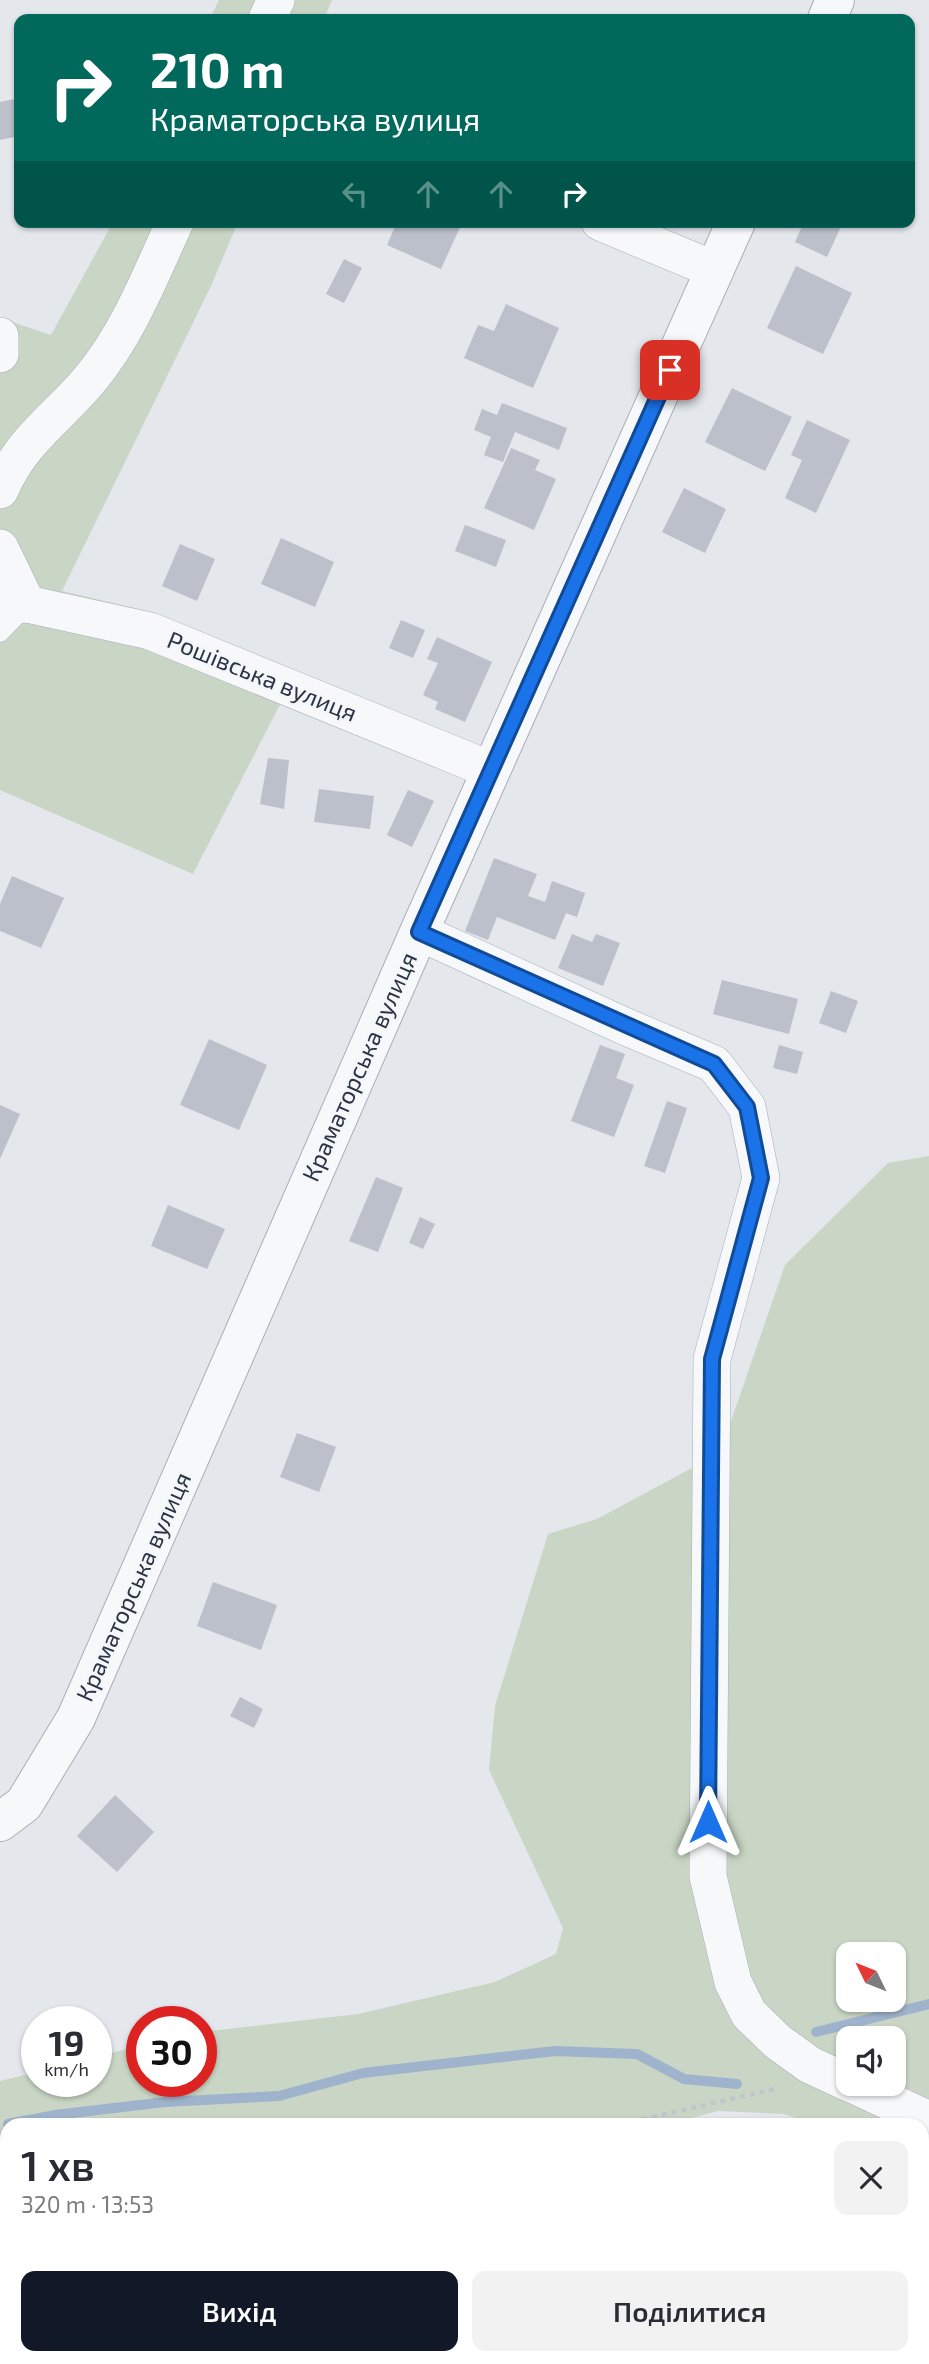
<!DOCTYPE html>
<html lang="uk">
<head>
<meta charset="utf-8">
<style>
  :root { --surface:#fff; --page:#f2f2f3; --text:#2b2b33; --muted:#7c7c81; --accent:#111827 }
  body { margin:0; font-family:"Exo 2",sans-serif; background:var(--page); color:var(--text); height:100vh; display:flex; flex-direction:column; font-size:26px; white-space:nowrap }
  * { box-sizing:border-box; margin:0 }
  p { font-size:23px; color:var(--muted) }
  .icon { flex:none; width:38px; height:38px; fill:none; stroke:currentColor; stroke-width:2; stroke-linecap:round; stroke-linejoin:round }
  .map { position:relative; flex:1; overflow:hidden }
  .panel { position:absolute; left:0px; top:2118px; width:929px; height:247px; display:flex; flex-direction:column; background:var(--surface); border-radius:21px 21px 0 0; box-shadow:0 2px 5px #0004 }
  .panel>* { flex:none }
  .banner { position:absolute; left:14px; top:14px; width:901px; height:214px; border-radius:14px; box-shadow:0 2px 5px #0004; background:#00695c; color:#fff; overflow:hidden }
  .needle { width:46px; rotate:313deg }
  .fabs { position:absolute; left:836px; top:1942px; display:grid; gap:14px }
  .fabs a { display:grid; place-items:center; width:70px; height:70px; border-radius:14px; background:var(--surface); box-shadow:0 2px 5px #0004; font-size:35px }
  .speed { position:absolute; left:21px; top:2006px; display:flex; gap:14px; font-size:35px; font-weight:700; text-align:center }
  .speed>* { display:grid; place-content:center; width:91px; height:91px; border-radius:50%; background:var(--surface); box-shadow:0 2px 5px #0004; line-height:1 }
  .speed small { font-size:18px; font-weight:400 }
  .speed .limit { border:10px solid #d22; background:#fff; color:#111 }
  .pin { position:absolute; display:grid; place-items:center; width:60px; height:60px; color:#fff; margin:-30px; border-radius:14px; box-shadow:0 4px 10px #0006 }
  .me { position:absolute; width:77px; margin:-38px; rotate:0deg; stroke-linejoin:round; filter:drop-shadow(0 0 5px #0008) }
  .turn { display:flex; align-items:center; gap:24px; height:147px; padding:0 21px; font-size:32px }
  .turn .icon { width:91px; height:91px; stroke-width:2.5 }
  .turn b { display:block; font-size:49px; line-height:60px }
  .lanes { display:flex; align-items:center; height:66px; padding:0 21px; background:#0003; justify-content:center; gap:35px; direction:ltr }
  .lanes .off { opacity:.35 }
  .round { display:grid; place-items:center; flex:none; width:74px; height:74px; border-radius:14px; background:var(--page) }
  .summary { display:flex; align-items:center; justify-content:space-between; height:119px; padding:0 21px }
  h1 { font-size:42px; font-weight:600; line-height:52px }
  .button { display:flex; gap:14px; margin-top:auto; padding:14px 21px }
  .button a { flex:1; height:80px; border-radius:14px; background:var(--accent); color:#fff; font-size:28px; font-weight:600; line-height:80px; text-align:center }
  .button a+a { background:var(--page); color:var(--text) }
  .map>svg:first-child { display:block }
</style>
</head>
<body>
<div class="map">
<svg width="929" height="2364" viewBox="0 0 929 2364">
  <rect width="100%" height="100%" fill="#e4e7ec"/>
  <g fill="#c9d6c5" fill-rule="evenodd">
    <polygon points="219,0 332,0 324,19 210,19"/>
    <polygon points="113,222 238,222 211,286 62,591 151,612 293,679 193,874 0,790 0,318 51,335"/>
    <path d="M929,1156v1012l-7,-2v-42h-110l-28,-10 -66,-3 -49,13h-662v70l-7,1v-114l37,-9v9h59v-24l46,-12v36h59v-49l157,-18 137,-32 61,-28 7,-26 -74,-158 6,-64 53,-172 49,-15 123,-66 65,-188 103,-102zM849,1955h45v45h-45zM849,2039h45v45h-45z"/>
  </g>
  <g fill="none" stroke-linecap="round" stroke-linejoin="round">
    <g stroke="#9fb4cc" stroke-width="10">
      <polyline points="816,2032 929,2004"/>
      <polyline points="8,2124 55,2115 165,2102 279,2096 363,2073 555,2051 637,2054 684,2079 737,2084"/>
    </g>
  </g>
  <g fill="#bbc0ca">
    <polygon points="19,98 19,136 0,140 0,102"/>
    <polygon points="397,222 460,222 462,223 441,269 387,245"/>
    <polygon points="804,222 843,222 827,257 795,242"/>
    <polygon points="344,259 362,268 344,303 326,294"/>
    <polygon points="796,266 852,293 823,354 767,328"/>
    <polygon points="506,304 559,328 533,388 464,358 478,325 494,331"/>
    <polygon points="732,388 792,417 765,471 705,442"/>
    <polygon points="502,403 567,428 559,450 515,432 503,462 484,455 491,437 474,430 482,409 497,415"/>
    <polygon points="807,420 850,440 816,513 785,498 802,460 791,455"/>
    <polygon points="511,448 540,460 535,470 556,479 534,530 484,508"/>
    <polygon points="684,488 726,509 705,553 662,532"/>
    <polygon points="465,525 506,540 496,567 455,551"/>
    <polygon points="281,538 334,562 315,607 261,584"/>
    <polygon points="180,544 215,559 197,601 162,586"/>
    <polygon points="401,620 425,630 413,658 389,648"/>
    <polygon points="437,637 492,662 465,722 435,709 438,702 423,695 438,663 427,659"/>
    <polygon points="268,758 289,760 284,809 260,804"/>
    <polygon points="319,789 374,796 370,829 314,822"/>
    <polygon points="408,790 434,801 412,847 387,835"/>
    <polygon points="494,858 537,874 528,896 545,902 552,881 585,893 577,917 566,913 555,940 497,917 488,940 465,931"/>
    <polygon points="12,876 64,898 41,948 0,931 0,904"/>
    <polygon points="572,934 592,942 596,934 620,943 603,986 558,968"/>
    <polygon points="722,980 798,999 789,1034 713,1014"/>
    <polygon points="831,991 858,1001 846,1033 819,1023"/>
    <polygon points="209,1039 267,1065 239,1130 180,1105"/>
    <polygon points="600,1045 625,1054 616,1078 634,1085 614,1137 571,1121"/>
    <polygon points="779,1045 803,1052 797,1074 773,1068"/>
    <polygon points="667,1101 687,1108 665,1173 644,1166"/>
    <polygon points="0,1105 20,1114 0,1159"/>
    <polygon points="376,1177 403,1188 378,1252 349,1241"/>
    <polygon points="168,1205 225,1229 207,1269 151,1246"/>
    <polygon points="420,1217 435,1224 423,1249 409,1243"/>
    <polygon points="297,1433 336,1447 319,1492 280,1477"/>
    <polygon points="213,1582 277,1605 261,1650 197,1626"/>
    <polygon points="240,1697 263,1709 254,1728 230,1716"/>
    <polygon points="115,1795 154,1832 117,1872 77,1836"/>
    <polygon points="199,2357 284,2357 285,2364 200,2364"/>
  </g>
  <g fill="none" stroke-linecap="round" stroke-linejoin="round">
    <defs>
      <polyline id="service" points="0,633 24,608"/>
      <g id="minor">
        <polyline points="267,19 276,0"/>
        <polyline points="600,222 715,270"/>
        <polyline points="0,336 0,354"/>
        <path d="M0,490c22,-51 58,-72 91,-112 38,-46 59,-102 84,-156"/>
        <polyline points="0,548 27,604"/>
        <polyline points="0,606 27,604 150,631 491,770"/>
        <polyline points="419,932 624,1026 714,1064 747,1107 761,1178 712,1359 708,1876 733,1982 749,2014 778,2042 810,2065 849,2083"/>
        <polyline points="852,2084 929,2120"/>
        <polyline points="0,2176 7,2175"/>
      </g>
      <g id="tertiary">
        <polyline points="827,19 835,0"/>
        <polyline points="0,1822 24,1804 76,1718 419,932 736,222"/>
      </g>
    </defs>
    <use href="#service" stroke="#a9aeb7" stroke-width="19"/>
    <use href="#minor" stroke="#a9aeb7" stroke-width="38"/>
    <use href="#tertiary" stroke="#a9aeb7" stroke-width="40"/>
    <polyline stroke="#c2c5cb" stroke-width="4.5" stroke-dasharray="5 5" stroke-linecap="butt" points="623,2124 779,2088"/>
    <use href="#service" stroke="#f7f8fa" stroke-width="18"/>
    <use href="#minor" stroke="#f7f8fa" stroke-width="37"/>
    <use href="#tertiary" stroke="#f7f8fa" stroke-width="38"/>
  </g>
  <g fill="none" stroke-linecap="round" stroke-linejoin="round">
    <defs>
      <polyline id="route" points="670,370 419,932 714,1064 747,1107 761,1178 712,1359 708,1822"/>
    </defs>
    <use href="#route" stroke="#114b97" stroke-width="18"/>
    <use href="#route" stroke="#1a73e8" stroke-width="12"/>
  </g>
  <g text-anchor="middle" stroke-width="5" stroke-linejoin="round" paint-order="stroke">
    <g font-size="24" fill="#2b3445" stroke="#f4f6f9">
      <text transform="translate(262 677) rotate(22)" y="8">Рошівська вулиця</text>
      <text transform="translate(360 1067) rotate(-66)" y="8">Краматорська вулиця</text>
      <text transform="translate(134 1587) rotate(-66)" y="8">Краматорська вулиця</text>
    </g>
  </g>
</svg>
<div class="fabs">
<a><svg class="needle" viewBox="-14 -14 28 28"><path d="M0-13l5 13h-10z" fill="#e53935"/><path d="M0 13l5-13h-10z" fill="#7c7c81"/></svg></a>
<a><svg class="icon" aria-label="sound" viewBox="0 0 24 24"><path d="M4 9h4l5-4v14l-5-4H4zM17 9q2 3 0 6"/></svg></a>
</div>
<div class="speed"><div>19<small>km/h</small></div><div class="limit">30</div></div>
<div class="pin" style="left:670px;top:370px;background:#d93025"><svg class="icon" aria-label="arrive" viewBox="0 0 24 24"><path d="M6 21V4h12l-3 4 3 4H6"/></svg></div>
<svg class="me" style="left:708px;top:1822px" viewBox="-20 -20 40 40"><path d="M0-17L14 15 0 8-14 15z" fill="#1a73e8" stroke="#fff" stroke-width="4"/></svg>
<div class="banner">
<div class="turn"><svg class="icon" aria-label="right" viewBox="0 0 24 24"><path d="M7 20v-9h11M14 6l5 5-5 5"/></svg><div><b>210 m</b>Краматорська вулиця</div></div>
<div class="lanes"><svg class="icon off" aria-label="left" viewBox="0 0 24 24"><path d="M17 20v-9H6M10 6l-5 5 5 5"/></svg><svg class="icon off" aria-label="ahead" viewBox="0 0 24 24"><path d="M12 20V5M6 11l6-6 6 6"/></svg><svg class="icon off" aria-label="ahead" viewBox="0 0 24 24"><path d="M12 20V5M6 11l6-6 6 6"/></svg><svg class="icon" aria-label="right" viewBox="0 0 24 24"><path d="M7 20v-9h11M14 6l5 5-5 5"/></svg></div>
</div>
<section class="panel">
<div class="summary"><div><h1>1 хв</h1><p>320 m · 13:53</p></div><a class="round"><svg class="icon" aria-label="close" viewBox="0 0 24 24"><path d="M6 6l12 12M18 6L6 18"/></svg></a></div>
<div class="button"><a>Вихід</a><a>Поділитися</a></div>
</section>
</div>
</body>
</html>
